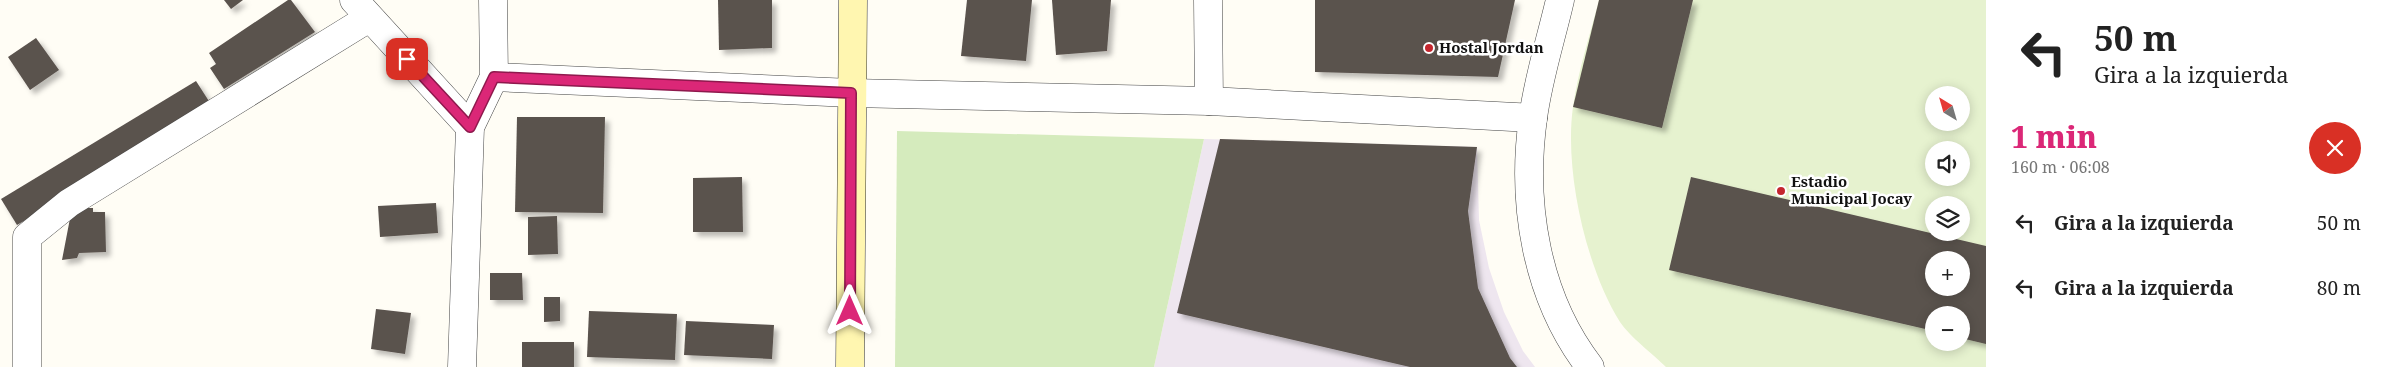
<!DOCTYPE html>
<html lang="es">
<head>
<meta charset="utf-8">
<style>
  :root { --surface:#fff; --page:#f2f2f2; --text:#222; --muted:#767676; --accent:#db2777 }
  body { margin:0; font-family:"Noto Serif",serif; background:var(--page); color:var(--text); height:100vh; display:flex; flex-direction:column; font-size:19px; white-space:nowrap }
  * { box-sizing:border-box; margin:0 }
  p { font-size:16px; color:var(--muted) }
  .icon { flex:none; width:28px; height:28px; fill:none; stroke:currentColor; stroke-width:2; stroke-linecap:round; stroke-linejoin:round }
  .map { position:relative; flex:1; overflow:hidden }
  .side { display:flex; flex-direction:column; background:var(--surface); width:400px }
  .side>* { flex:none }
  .guide { background:#fff; color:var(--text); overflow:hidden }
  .needle { width:32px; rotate:323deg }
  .controls { position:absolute; left:1925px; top:86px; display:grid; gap:10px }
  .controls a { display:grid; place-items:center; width:45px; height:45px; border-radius:50%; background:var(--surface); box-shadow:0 2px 12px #0003; font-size:25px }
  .pin { position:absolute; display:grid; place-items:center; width:42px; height:42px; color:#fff; margin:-21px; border-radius:10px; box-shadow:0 2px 8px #0006 }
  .me { position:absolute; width:55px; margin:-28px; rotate:0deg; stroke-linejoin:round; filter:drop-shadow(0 0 4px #0008) }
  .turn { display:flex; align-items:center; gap:18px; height:105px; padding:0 25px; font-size:22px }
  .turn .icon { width:65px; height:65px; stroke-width:2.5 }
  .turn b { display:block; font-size:35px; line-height:42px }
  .round { display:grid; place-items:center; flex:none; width:52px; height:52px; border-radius:26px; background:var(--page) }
  .summary { display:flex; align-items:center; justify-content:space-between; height:85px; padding:0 25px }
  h1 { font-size:30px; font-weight:800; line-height:38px; color:var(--accent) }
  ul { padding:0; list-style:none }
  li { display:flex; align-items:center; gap:15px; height:65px; padding:0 25px }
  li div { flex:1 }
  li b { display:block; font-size:19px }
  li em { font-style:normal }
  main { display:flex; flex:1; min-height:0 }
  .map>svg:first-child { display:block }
</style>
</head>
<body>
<main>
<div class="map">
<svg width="1986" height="367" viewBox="0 0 1986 367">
  <defs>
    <filter id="shadow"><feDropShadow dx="4.5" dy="4.5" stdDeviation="2.5" flood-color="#0004"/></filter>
  </defs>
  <rect width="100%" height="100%" fill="#fffdf5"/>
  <polygon fill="#eee6ef" points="1204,139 1477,147 1479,220 1489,268 1504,312 1523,351 1535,367 1154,367"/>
  <polygon fill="#d5ebbd" points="897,131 1204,139 1154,367 895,367"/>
  <path fill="#e6f2cf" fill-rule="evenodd" d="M1599,0h387v367h-320c-13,-13 -36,-30 -46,-45 -34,-54 -56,-152 -47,-215 5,-36 17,-72 26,-107zM1934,95h27v27h-27zM1934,150h27v28h-27zM1934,205h27v27h-27zM1934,260h27v28h-27zM1934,315h27v27h-27z"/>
  <g fill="#5a524d" fill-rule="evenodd" filter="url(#shadow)">
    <polygon points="224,0 243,0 231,9"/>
    <polygon points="288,0 291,0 315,32 224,89 210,68 216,64 209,53"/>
    <polygon points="718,0 772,0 772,48 719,50"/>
    <polygon points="967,0 1032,0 1026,61 961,56"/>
    <polygon points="1052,0 1111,0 1107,51 1056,55"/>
    <polygon points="1315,0 1515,0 1498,77 1315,72"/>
    <polygon points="1599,0 1693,0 1662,128 1573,107"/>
    <polygon points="36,38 59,70 30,90 8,57"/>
    <polygon points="196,81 214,109 17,225 1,199"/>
    <polygon points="517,117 605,117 603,213 515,212"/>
    <polygon points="1220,139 1477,147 1468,211 1478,288 1510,358 1517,367 1410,367 1177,313"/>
    <polygon points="742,177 743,232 693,232 693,178"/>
    <path d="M1691,177l295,69v98l-25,-6v-23h-27v16l-265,-61zM1934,260h27v28h-27z"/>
    <polygon points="436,203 438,233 380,237 378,206"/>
    <polygon points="72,208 93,208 93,212 105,212 106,252 79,253 77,258 62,260"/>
    <polygon points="557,216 558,254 528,255 528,217"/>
    <polygon points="490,273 522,273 523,300 490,300"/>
    <polygon points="544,297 560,297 560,321 544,322"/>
    <polygon points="376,309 411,313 405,354 371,349"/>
    <polygon points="589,311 677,314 675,360 587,357"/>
    <polygon points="686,321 774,325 772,359 684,355"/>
    <rect x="522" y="342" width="52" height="25"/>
  </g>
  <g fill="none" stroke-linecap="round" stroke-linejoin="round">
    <defs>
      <g id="street">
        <polyline points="354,0 470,127"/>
        <polyline points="1208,0 1209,101"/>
        <path d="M1560,0c-9,39 -22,79 -27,118 -12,86 3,179 57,249"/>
        <polyline points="494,77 851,93 1209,101 1533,118"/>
        <polyline points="27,367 27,237 69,203 369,18"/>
        <polyline points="462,367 470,127 494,77 493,0"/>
      </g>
      <polyline id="secondary" points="850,367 853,0"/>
    </defs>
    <use href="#street" stroke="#444" stroke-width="29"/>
    <use href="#secondary" stroke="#333" stroke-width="29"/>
    <use href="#street" stroke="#fff" stroke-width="28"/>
    <use href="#secondary" stroke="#fff6b0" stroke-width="28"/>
  </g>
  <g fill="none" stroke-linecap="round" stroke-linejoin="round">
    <defs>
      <polyline id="route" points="407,59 470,127 494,77 851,93 850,311"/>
    </defs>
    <use href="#route" stroke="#8e194d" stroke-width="12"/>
    <use href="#route" stroke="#db2777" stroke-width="9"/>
  </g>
  <g fill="#c4262e" stroke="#fff" stroke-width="2">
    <circle cx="1429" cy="48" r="5"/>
    <circle cx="1781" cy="191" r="5"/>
  </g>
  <g text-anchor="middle" stroke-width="5" stroke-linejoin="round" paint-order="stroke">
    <g font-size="15" font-weight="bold" fill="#111" stroke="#fff" text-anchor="start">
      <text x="1439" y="53">Hostal Jordan</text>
      <text x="1791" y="187">Estadio<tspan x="1791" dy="17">Municipal Jocay</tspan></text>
    </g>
  </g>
</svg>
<div class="controls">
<a><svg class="needle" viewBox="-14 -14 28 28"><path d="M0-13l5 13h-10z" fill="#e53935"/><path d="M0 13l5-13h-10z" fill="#767676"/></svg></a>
<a><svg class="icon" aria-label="sound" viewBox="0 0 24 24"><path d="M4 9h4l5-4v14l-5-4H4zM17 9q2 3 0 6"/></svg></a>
<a><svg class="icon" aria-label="layers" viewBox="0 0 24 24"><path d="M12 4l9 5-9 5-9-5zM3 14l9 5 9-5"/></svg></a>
<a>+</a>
<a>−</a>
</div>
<div class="pin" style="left:407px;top:59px;background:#d93025"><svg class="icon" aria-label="arrive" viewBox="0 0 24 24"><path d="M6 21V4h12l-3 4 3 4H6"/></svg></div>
<svg class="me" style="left:850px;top:311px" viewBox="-20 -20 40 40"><path d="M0-17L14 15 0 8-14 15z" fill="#db2777" stroke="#fff" stroke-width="4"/></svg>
</div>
<section class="side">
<div class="guide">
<div class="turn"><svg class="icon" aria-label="left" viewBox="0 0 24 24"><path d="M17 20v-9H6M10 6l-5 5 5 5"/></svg><div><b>50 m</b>Gira a la izquierda</div></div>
</div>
<div class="summary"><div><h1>1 min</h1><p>160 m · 06:08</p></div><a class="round" style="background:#d93025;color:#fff"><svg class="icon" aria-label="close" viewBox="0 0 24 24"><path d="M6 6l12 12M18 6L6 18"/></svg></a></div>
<ul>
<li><svg class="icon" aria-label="left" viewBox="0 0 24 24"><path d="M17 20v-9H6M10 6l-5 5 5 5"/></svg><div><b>Gira a la izquierda</b></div><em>50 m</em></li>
<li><svg class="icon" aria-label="left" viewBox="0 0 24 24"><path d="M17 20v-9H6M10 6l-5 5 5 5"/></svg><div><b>Gira a la izquierda</b></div><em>80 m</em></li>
</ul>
</section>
</main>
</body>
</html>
